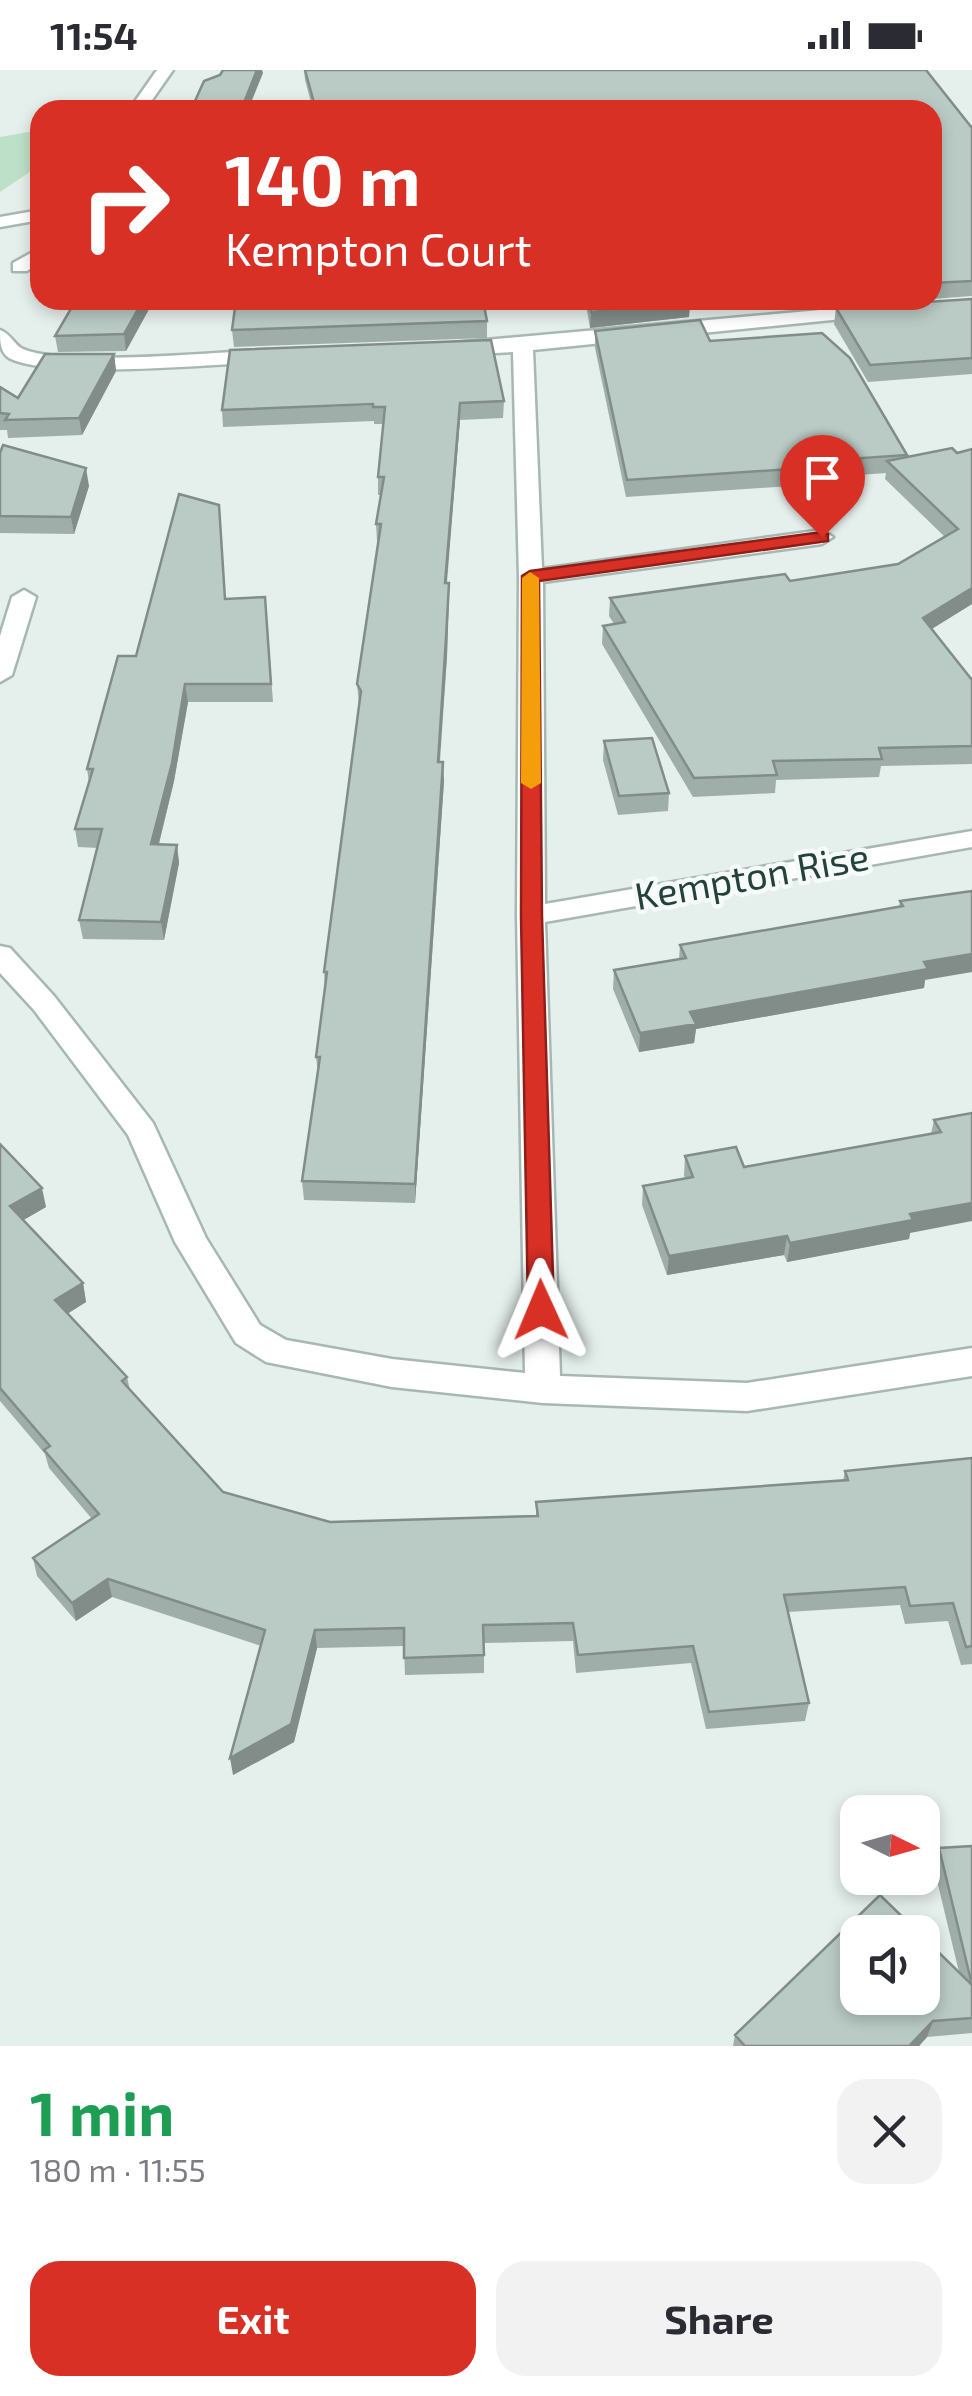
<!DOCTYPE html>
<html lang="en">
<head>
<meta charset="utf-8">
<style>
  :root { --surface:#fff; --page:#f2f2f3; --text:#2b2b33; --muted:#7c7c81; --accent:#d93025 }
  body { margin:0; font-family:"Exo 2",sans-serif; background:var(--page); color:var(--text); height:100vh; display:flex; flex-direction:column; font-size:38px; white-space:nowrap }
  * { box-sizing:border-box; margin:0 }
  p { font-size:32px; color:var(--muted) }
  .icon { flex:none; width:55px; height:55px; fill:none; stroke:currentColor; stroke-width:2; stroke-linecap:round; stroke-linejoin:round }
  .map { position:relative; height:1976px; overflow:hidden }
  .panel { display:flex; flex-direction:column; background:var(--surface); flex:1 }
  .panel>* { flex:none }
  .top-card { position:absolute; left:30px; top:30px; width:912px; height:210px; border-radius:30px; box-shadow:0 5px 15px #0003; background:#d93025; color:#fff; overflow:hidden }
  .needle { width:65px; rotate:95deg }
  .buttons { position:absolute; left:840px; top:1725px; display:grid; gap:20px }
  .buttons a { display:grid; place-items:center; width:100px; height:100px; border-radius:20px; background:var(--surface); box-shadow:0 5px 15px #0003; font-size:50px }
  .pin { position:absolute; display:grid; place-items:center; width:85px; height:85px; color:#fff; margin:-102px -42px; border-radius:50% 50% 50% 0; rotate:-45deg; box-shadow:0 0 10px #0007 }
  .pin .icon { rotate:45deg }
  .me { position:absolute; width:110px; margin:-55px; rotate:359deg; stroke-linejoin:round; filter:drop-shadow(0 0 8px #0008) }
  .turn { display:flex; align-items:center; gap:35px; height:210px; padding:0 30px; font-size:45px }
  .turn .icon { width:130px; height:130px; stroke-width:2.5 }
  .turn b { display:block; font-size:70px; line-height:85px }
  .round { display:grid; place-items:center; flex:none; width:105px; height:105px; border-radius:30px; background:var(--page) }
  .overview { display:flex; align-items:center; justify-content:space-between; height:170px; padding:0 30px }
  h1 { font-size:60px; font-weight:700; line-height:75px; color:#1e9e55 }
  .cta { display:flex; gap:20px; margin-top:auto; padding:20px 30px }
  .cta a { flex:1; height:115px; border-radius:30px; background:var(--accent); color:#fff; font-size:40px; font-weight:700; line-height:115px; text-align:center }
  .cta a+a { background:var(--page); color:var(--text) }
  .status { display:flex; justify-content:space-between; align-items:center; height:70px; padding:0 50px; background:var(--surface); direction:ltr }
  .status svg { height:28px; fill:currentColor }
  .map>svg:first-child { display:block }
</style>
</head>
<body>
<div class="status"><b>11:54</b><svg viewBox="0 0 49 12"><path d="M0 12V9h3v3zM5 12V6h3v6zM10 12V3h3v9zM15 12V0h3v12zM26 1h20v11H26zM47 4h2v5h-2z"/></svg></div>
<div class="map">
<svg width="972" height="1976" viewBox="0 0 972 1976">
  <rect width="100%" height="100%" fill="#e5efeb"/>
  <polygon fill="#bde1c8" points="40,60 40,95 0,122 0,67"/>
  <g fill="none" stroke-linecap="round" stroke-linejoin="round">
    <defs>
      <g id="street">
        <polygon points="157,0 173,0 145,40 129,40"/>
        <polygon points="40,140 40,150 0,157 0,147"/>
        <polygon points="40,178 40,192 27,201 13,201 13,193"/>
        <polygon points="875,235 885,241 882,245 533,280 542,499 822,460 833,467 822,474 543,512 545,834 972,761 972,777 545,852 560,1306 747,1313 972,1278 972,1306 747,1341 543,1333 392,1317 266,1292 236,1273 175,1172 128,1065 34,940 0,903 0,876 10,878 54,926 153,1053 206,1168 260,1255 286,1270 392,1289 525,1303 517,845 519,507 513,282 453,285 443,279 453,273"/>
        <path d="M0,260c11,4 14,15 23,19 42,18 192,3 244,1l10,6 -10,6c-55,2 -216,18 -258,-4 -9,-6 -9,-17 -9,-28z"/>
        <polygon points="24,520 36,527 12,605 0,612 0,566 12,527"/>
      </g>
    </defs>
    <use href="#street" stroke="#a7b8b3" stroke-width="5"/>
    <use href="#street" fill="#fff" fill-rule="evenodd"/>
  </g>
  <g fill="#a0aea9">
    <polygon points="304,0 926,0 972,58 972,226 932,229 932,40 313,40 305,10"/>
    <polygon points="972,229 972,304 868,312 834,254 836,238"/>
    <polygon points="154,230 126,281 58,282 55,266"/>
    <polygon points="585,230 690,230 689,247 590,258"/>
    <polygon points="819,230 912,230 823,235"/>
    <polygon points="487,251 487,268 234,277 232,260"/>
    <polygon points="595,261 710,271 907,385 907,387 957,383 972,379 972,534 932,559 972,610 972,694 881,696 879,707 776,710 775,723 693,727 602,574 603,556 614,554 609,546 610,528 790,511 898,494 945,467 885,409 886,403 790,410 790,416 626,427 595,278"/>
    <polygon points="114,284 116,301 82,365 8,368 7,360 0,360 0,317 18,328"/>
    <polygon points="504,331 503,348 460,350 447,513 449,513 449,531 447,586 440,692 444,711 415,1133 304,1130 302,1111 318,1003 316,987 325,918 324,902 359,634 357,614 378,472 377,471 376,454 381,425 378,425 378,407 383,354 374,354 374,351 223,357 222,340"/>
    <polygon points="0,383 89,416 74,464 0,463"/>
    <polygon points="265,527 273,632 188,632 174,711 159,774 177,775 179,793 164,870 83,869 79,850 98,778 78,777 75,759 89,712 87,699 136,586 226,529"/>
    <polygon points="604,671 669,723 668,741 618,745 603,690"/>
    <polygon points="972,821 925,910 924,918 696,959 694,973 639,982 613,919 614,900 679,889 680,875 899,837 900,831"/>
    <polygon points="972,1043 910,1163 909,1169 787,1192 784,1185 667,1205 642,1135 643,1116 685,1109 684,1105 685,1086 744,1097 931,1064 934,1050"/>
    <polygon points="0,1074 46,1137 23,1150 83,1213 86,1232 67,1244 127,1307 130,1320 223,1422 330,1452 536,1446 536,1432 843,1411 845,1401 972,1388 972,1594 961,1595 948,1551 905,1554 900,1535 788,1542 809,1633 805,1651 706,1659 691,1593 576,1603 573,1571 484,1573 484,1603 405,1605 404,1576 317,1578 294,1672 233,1705 261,1576 112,1527 76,1551 37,1506 33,1488 92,1449 49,1398 45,1384 0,1331"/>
    <polygon points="972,1776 972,1963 927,1967 919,1976 733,1976 735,1965 959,1902 933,1794 939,1778"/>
  </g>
  <g fill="#828d89">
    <polygon points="257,0 262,0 263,3 248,40 241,40"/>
    <polygon points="143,230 154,230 126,281 124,264"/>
    <polygon points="690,231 689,247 590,258 591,242"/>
    <polygon points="114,284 116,301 82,365 79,348"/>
    <polygon points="460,333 460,350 445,531 445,513"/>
    <polygon points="86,398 89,416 74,464 71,447"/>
    <polygon points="449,513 447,586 438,710 438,692"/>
    <polygon points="972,518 972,534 920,566 923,548"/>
    <polygon points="185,614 188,632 174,711 154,793 151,774"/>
    <polygon points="443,692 444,711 415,1133 415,1114"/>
    <polygon points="177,775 179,793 164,870 161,852"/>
    <polygon points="972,884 972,902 925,910 924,918 696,959 694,973 639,982 640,963 690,942 924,892"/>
    <polygon points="42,1118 46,1137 15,1155 10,1136"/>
    <polygon points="972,1133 972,1151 910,1163 909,1169 787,1192 790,1173 910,1144"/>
    <polygon points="787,1166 784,1185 667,1205 669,1186"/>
    <polygon points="83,1213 86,1232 59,1249 55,1230"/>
    <polygon points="108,1509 112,1527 76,1551 72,1533"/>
    <polygon points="315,1560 317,1578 294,1672 233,1705 230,1688"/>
    <polygon points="933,1951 927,1967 919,1976 909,1976"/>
  </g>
  <g fill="#bacac4" stroke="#828d89" stroke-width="2.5">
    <polygon points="223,0 257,0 241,40 191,40 204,11 220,5"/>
    <polygon points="305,0 926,0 972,58 972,211 932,213 932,40 716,40 713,35 642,40 316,40"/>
    <polygon points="972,229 972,288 870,295 836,238"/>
    <polygon points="76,230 143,230 124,264 55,266"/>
    <polygon points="236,230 483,230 487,251 232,260"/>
    <polygon points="588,230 690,230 690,231 591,242"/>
    <polygon points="700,250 710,271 822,263 850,288 907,385 789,393 792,399 627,410 595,261"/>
    <polygon points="491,270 504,331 460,333 445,513 449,513 446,568 438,692 443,692 415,1114 302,1111 320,987 316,987 327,902 324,902 361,621 357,614 381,454 376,454 384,407 378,407 385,337 373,337 373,334 222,340 230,280"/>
    <polygon points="45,284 114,284 79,348 5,350 9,344 0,343 0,317 18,328"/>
    <polygon points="3,375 86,398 71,447 0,446 0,383"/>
    <polygon points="952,378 957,383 972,379 972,518 923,548 972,610 972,676 879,678 882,689 773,691 777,705 694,708 603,556 625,552 610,528 785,504 790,511 898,494 958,459 887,391"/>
    <polygon points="179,424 219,435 225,529 265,527 271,614 185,614 172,693 151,774 177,775 161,852 79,850 102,759 75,759 93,699 87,699 118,586 136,586"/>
    <polygon points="652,668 669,723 619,726 604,671"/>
    <polygon points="972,821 972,884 924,892 928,899 690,942 696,954 640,963 614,900 686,888 680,875 903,836 900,831"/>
    <polygon points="972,1043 972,1133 910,1144 913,1150 790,1173 787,1166 669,1186 643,1116 693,1107 685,1086 736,1077 744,1097 941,1062 934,1050"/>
    <polygon points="0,1074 42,1118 10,1136 83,1213 55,1230 127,1307 122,1311 223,1422 330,1452 538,1446 536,1432 848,1410 845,1401 972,1388 972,1576 966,1577 953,1533 910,1536 905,1517 784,1525 809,1633 709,1642 693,1576 578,1585 573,1553 483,1555 484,1585 404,1588 404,1558 315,1560 291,1654 230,1688 265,1560 108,1509 72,1533 33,1488 99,1444 44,1380 50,1376 0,1318"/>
    <polygon points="972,1776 972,1948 933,1951 909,1976 745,1976 735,1965 880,1825 918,1862 858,1862 858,1928 922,1928 922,1866 972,1915 939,1778"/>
  </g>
  <polygon fill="#d93025" stroke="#8d1f18" stroke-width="2.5" points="822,462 828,464 828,471 539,511 542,846 554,1240 550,1247 532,1247 528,1240 521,846 522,506 530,501"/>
  <polygon fill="#f59e0b" points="530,502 539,508 541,713 531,719 521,713 522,508"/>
  <g text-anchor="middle" stroke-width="9" stroke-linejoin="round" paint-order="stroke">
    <g font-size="38" fill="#23423b" stroke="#f6fbf9">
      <text transform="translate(752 807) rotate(-10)" y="13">Kempton Rise</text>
    </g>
  </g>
</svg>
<div class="buttons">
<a><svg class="needle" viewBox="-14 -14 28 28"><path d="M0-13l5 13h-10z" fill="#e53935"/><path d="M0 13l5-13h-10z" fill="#7c7c81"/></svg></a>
<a><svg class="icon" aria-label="sound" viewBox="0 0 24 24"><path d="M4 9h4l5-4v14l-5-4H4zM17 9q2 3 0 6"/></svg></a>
</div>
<div class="pin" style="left:822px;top:467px;background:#d93025"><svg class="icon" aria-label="arrive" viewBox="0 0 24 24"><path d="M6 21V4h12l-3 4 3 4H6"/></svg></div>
<svg class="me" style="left:541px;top:1240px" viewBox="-20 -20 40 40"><path d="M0-17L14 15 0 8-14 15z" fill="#d93025" stroke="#fff" stroke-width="4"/></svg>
<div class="top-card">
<div class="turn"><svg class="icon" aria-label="right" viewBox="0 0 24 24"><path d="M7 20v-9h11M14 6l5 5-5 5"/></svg><div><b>140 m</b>Kempton Court</div></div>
</div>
</div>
<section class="panel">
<div class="overview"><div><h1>1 min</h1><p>180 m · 11:55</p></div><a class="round"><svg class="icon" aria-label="close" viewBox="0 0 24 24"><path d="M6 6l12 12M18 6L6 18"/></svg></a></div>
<div class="cta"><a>Exit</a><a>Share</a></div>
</section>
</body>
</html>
